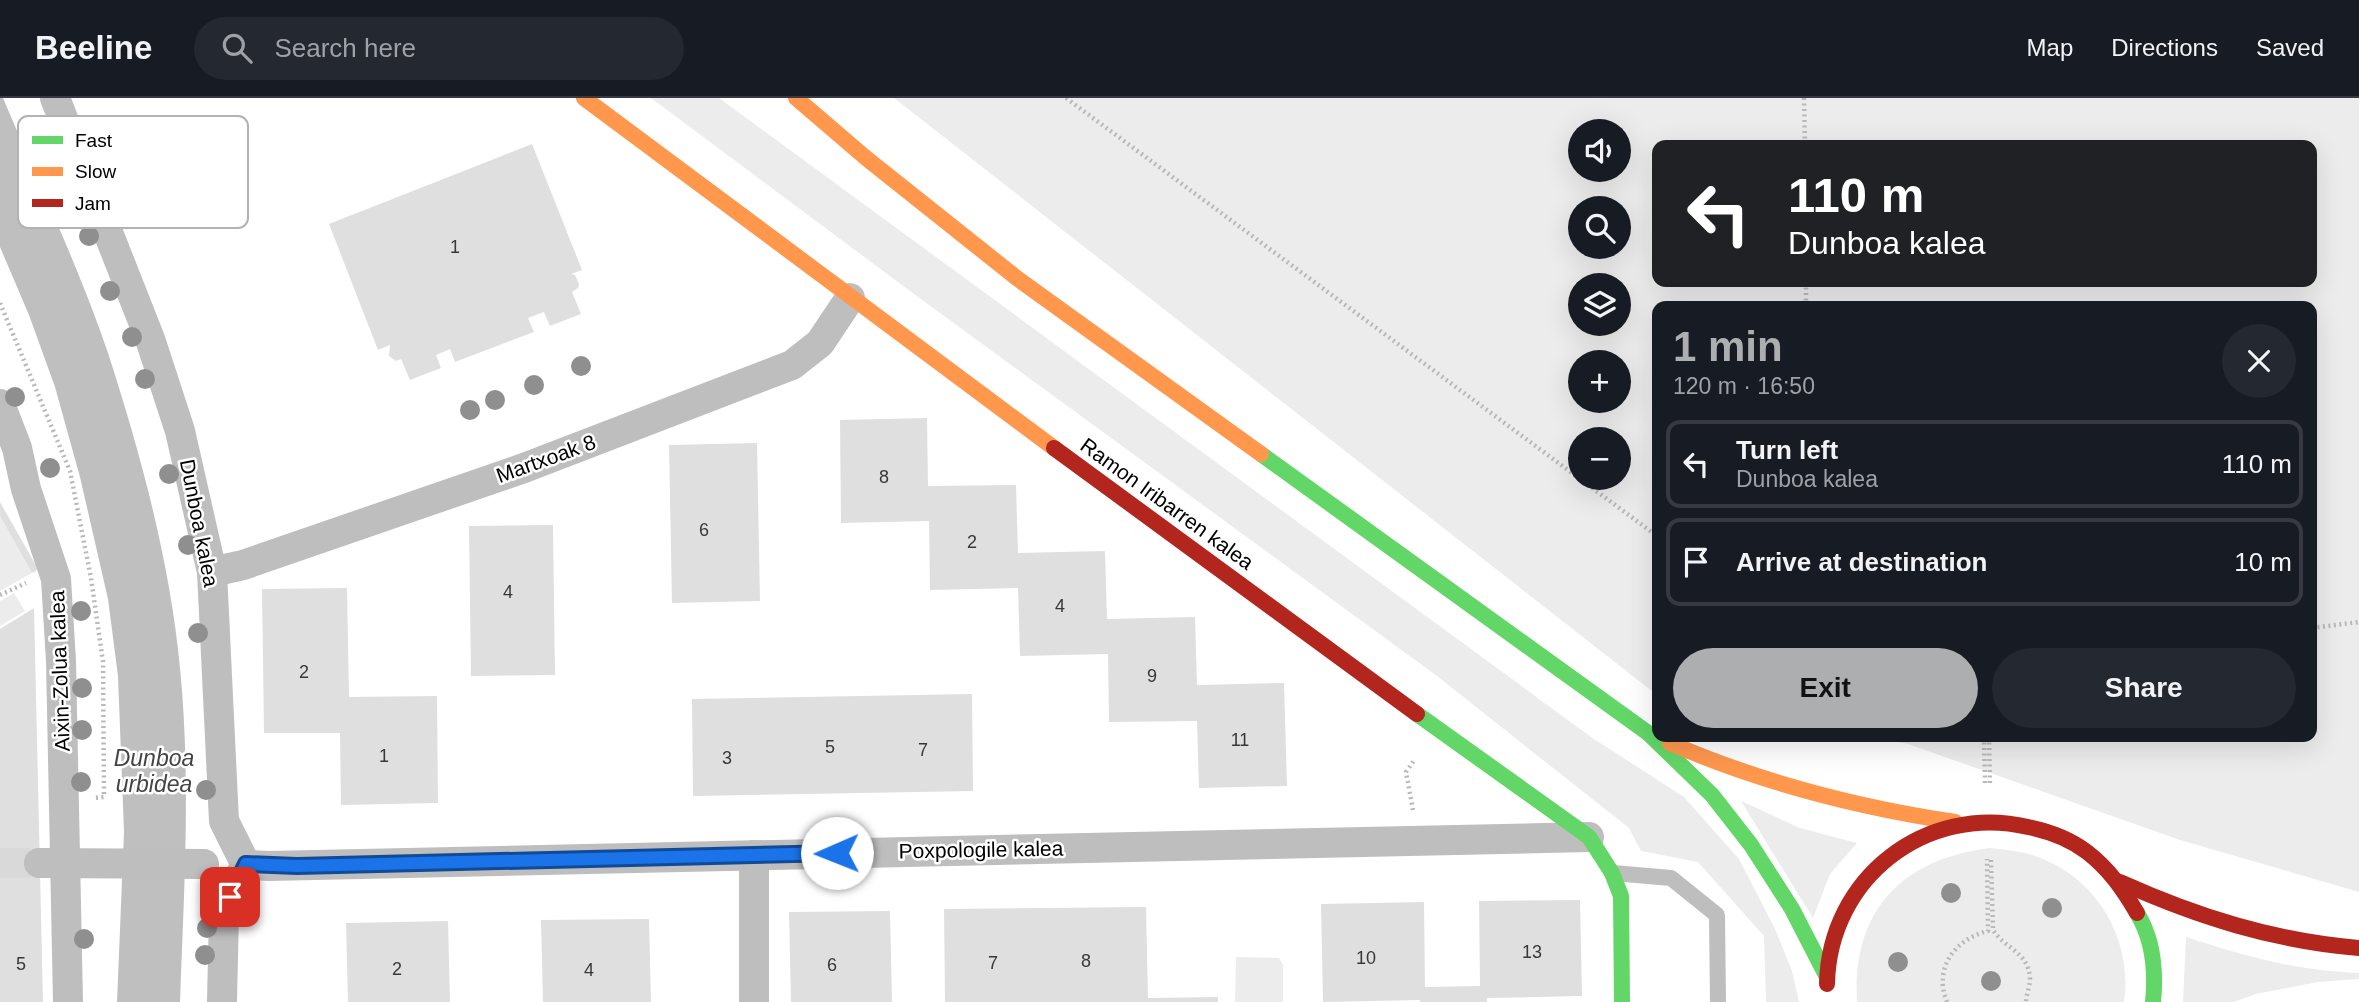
<!DOCTYPE html>
<html lang="en">
<head>
<meta charset="utf-8">
<style>
  :root { --surface:#171b24; --page:#242831; --text:#f1f3f6; --muted:#9ea1a6; --line:#363941; --accent:#adaeaf }
  body { margin:0; font-family:Arial,sans-serif; background:var(--page); color:var(--text); height:100vh; display:flex; flex-direction:column; font-size:26px; white-space:nowrap }
  * { box-sizing:border-box; margin:0 }
  p { font-size:23px; color:var(--muted) }
  .icon { flex:none; width:38px; height:38px; fill:none; stroke:currentColor; stroke-width:2; stroke-linecap:round; stroke-linejoin:round }
  .map { position:relative; flex:1; overflow:hidden }
  .drawer { position:absolute; left:1652px; top:203px; width:665px; height:441px; display:flex; flex-direction:column; background:var(--surface); border-radius:14px; box-shadow:0 7px 28px #0002 }
  .drawer>* { flex:none }
  .banner { position:absolute; left:1652px; top:42px; width:665px; height:147px; border-radius:14px; box-shadow:0 7px 28px #0002; background:#202124; color:#fff; overflow:hidden }
  .fabs { position:absolute; left:1568px; top:21px; display:grid; gap:14px }
  .fabs a { display:grid; place-items:center; width:63px; height:63px; border-radius:50%; background:var(--surface); box-shadow:0 7px 28px #0002; font-size:35px }
  .pin { position:absolute; display:grid; place-items:center; width:60px; height:60px; color:#fff; margin:-30px; border-radius:14px; box-shadow:0 4px 10px #0006 }
  .me { position:absolute; width:77px; margin:-38px; rotate:269deg; stroke-linejoin:round; filter:drop-shadow(0 0 5px #0008) }
  .turn { display:flex; align-items:center; gap:24px; height:147px; padding:0 21px; font-size:32px }
  .turn .icon { width:91px; height:91px; stroke-width:2.5 }
  .turn b { display:block; font-size:49px; line-height:60px }
  .round { display:grid; place-items:center; flex:none; width:74px; height:74px; border-radius:37px; background:var(--page) }
  .overview { display:flex; align-items:center; justify-content:space-between; height:119px; padding:0 21px }
  h1 { font-size:42px; font-weight:700; line-height:52px; color:var(--accent) }
  .primary-button { display:flex; gap:14px; margin-top:auto; padding:14px 21px }
  .primary-button a { flex:1; height:80px; border-radius:42px; background:var(--accent); color:#111; font-size:28px; font-weight:700; line-height:80px; text-align:center }
  .primary-button a+a { background:var(--page); color:var(--text) }
  ul { padding:0; list-style:none }
  li { display:flex; align-items:center; gap:21px; height:88px; margin:0 14px 10px; padding:0 7px; border:4px solid var(--line); border-radius:14px }
  li div { flex:1 }
  li b { display:block; font-size:26px }
  li em { font-style:normal }
  header { display:flex; align-items:center; gap:42px; box-sizing:border-box; height:98px; padding:0 35px; background:var(--surface); border-bottom:2px solid var(--line) }
  header strong { font-size:33px }
  nav { display:flex; gap:38px; margin-inline-start:auto; font-size:24px }
  .search { width:490px; height:63px; background:var(--page); display:flex; align-items:center; gap:18px; box-sizing:border-box; padding:0 24px; border-radius:38px; color:var(--muted); font-size:26px }
  .map>svg:first-child { display:block }
</style>
</head>
<body>
<header>
<strong>Beeline</strong>
<div class="search"><svg class="icon" aria-label="search" viewBox="0 0 24 24"><circle cx="10" cy="10" r="6"/><path d="M15 15l6 6"/></svg>Search here</div>
<nav><a>Map</a><a>Directions</a><a>Saved</a></nav>
</header>
<div class="map">
<svg width="2359" height="904" viewBox="0 0 2359 904">
  <rect width="100%" height="100%" fill="#fff"/>
  <g fill="#ececec" fill-rule="evenodd">
    <polygon points="651,0 719,0 1591,639 1684,699 1739,761 1775,831 1792,873 1799,904 1766,904 1764,838 1698,764 1641,753 1629,730 1437,578 910,193"/>
    <path d="M894,0h1465v794l-179,-52 -272,-96 -35,-7h439v-431h-655v389zM1619,33v39h-39v-39zM2312,47v137h-655v-137zM1619,110v39h-39v-39zM1619,187v39h-39v-39zM1619,264v39h-39v-39zM1619,341v39h-39v-39z"/>
    <polygon points="0,418 32,475 0,493"/>
    <polygon points="14,495 25,513 0,528 0,503"/>
    <polygon points="1741,703 1800,730 1857,745 1830,776 1813,820"/>
    <path d="M1990,750c16,2 32,3 48,9 59,21 95,83 86,145h-267c-5,-91 44,-143 133,-154z"/>
    <path d="M2186,839c62,20 107,33 173,36v6l-41,3 -62,12 -22,8h-51z"/>
    <polygon points="1236,859 1279,860 1283,867 1283,904 1235,904"/>
  </g>
  <path fill="#bfbfbf" d="M0,0h3c35,83 76,170 105,255 33,102 62,209 72,315 11,111 4,223 0,334h-63l7,-170 -6,-156 -10,-77 -28,-122 -25,-90 -26,-72 -29,-68z"/>
  <g fill="#dfdfdf">
    <polygon points="532,46 582,172 571,176 575,177 579,186 578,190 572,194 581,216 550,228 544,214 528,220 534,234 455,264 450,251 436,257 441,270 410,282 401,261 396,263 389,258 390,247 378,252 329,126"/>
    <polygon points="927,320 928,388 1016,387 1018,455 1105,453 1107,521 1195,519 1197,587 1284,585 1287,688 1199,690 1197,623 1109,624 1108,556 1020,558 1018,490 930,492 929,423 841,425 840,322"/>
    <polygon points="757,345 760,503 672,505 669,347"/>
    <polygon points="0,404 38,471 34,474 32,475 0,418"/>
    <polygon points="553,427 555,577 471,578 469,428"/>
    <polygon points="347,490 349,599 437,598 438,705 341,707 340,635 264,635 262,491"/>
    <polygon points="34,510 43,904 0,904 0,531"/>
    <polygon points="972,596 973,693 693,698 692,601"/>
    <polygon points="1580,802 1582,898 1487,900 1487,904 1420,904 1420,902 1323,904 1321,806 1424,804 1425,889 1480,888 1479,803"/>
    <polygon points="1146,809 1148,900 1218,899 1218,904 945,904 944,811"/>
    <polygon points="890,813 892,904 791,904 789,814"/>
    <polygon points="649,821 651,904 543,904 541,822"/>
    <polygon points="448,823 450,904 348,904 346,825"/>
  </g>
  <g fill="none" stroke-linecap="round" stroke-linejoin="round">
    <polyline stroke="#d9d9d9" stroke-width="30" stroke-dasharray="30 15" stroke-linecap="butt" points="0,765 39,765"/>
    <g stroke="#b9b9b9" stroke-width="4.5" stroke-dasharray="2 3.5" stroke-linecap="butt">
      <polyline points="1066,0 1657,438"/>
      <polyline points="1804,0 1805,47"/>
      <polyline points="1806,184 1806,208"/>
      <polyline points="0,205 70,373 91,480 103,564 104,699 94,700"/>
      <polyline points="0,497 26,485"/>
      <polyline points="2312,530 2359,524"/>
      <polyline points="1984,639 1985,687"/>
      <polyline points="1989,639 1990,688"/>
      <polyline points="1413,712 1406,674 1415,661"/>
      <path d="M1991,762l2,70c12,19 36,22 37,49 0,8 -4,15 -4,23"/>
      <path d="M1947,904c-14,-34 8,-63 41,-71l-1,-72"/>
    </g>
    <polyline stroke="#bebebe" stroke-width="16" points="1613,775 1671,780 1717,817 1718,904"/>
    <g stroke="#bebebe" stroke-width="30">
      <polyline points="55,0 150,241 180,333 212,474 224,723 246,767 236,784 224,814 222,904"/>
      <polyline points="0,306 17,350 26,391 56,481 61,563 68,904"/>
      <polyline points="212,474 243,467 524,370 792,267 820,245 850,200"/>
      <polyline points="754,757 754,904"/>
      <polyline points="39,765 204,766"/>
      <polyline points="246,767 269,768 1589,739"/>
    </g>
    <g stroke="#63d668" stroke-width="16">
      <polyline points="1261,356 1648,635 1712,697 1751,747 1792,811 1827,879"/>
      <polyline points="1417,616 1589,739 1612,775 1621,798 1622,904"/>
      <path d="M2137,815c16,26 19,59 16,89"/>
    </g>
    <g stroke="#ff974d" stroke-width="16">
      <polyline points="584,0 1054,350"/>
      <polyline points="796,0 866,60 1018,181 1261,356"/>
      <path d="M1670,645c92,40 186,64 285,79"/>
    </g>
    <g stroke="#b3261e" stroke-width="16">
      <polyline points="1054,350 1417,616"/>
      <path d="M2120,784c78,35 154,59 239,66"/>
      <path d="M1827,886c2,-106 99,-181 201,-157 20,4 42,12 59,25 22,17 36,37 50,61"/>
    </g>
  </g>
  <g fill="#8f8f8f">
    <circle cx="89" cy="138" r="10"/>
    <circle cx="110" cy="193" r="10"/>
    <circle cx="132" cy="239" r="10"/>
    <circle cx="581" cy="268" r="10"/>
    <circle cx="145" cy="281" r="10"/>
    <circle cx="534" cy="287" r="10"/>
    <circle cx="15" cy="299" r="10"/>
    <circle cx="495" cy="302" r="10"/>
    <circle cx="470" cy="312" r="10"/>
    <circle cx="50" cy="370" r="10"/>
    <circle cx="169" cy="376" r="10"/>
    <circle cx="188" cy="447" r="10"/>
    <circle cx="81" cy="513" r="10"/>
    <circle cx="198" cy="535" r="10"/>
    <circle cx="82" cy="590" r="10"/>
    <circle cx="82" cy="632" r="10"/>
    <circle cx="81" cy="684" r="10"/>
    <circle cx="206" cy="692" r="10"/>
    <circle cx="1951" cy="795" r="10"/>
    <circle cx="2052" cy="810" r="10"/>
    <circle cx="207" cy="830" r="10"/>
    <circle cx="84" cy="841" r="10"/>
    <circle cx="205" cy="857" r="10"/>
    <circle cx="1898" cy="864" r="10"/>
    <circle cx="1991" cy="883" r="10"/>
  </g>
  <g fill="none" stroke-linecap="round" stroke-linejoin="round">
    <defs>
      <polyline id="route" points="230,799 246,766 297,768 837,755"/>
    </defs>
    <use href="#route" stroke="#114b97" stroke-width="18"/>
    <use href="#route" stroke="#1a73e8" stroke-width="12"/>
  </g>
  <g text-anchor="middle" stroke-width="5" stroke-linejoin="round" paint-order="stroke">
    <g font-size="18" fill="#383838">
      <text x="455" y="155">1</text>
      <text x="884" y="385">8</text>
      <text x="704" y="438">6</text>
      <text x="972" y="450">2</text>
      <text x="508" y="500">4</text>
      <text x="1060" y="514">4</text>
      <text x="304" y="580">2</text>
      <text x="1152" y="584">9</text>
      <text x="1240" y="648">11</text>
      <text x="830" y="655">5</text>
      <text x="923" y="658">7</text>
      <text x="384" y="664">1</text>
      <text x="727" y="666">3</text>
      <text x="1532" y="860">13</text>
      <text x="1366" y="866">10</text>
      <text x="1086" y="869">8</text>
      <text x="993" y="871">7</text>
      <text x="21" y="872">5</text>
      <text x="832" y="873">6</text>
      <text x="397" y="877">2</text>
      <text x="589" y="878">4</text>
    </g>
    <g font-size="21" fill="#000" stroke="#fff">
      <text transform="translate(546 361) rotate(-20)" y="7">Martxoak 8</text>
      <text transform="translate(1167 406) rotate(36)" y="7">Ramon Iribarren kalea</text>
      <text transform="translate(199 425) rotate(79)" y="7">Dunboa kalea</text>
      <text transform="translate(60 573) rotate(-92)" y="7">Aixin-Zolua kalea</text>
      <text transform="translate(981 752) rotate(-1)" y="7">Poxpologile kalea</text>
    </g>
    <g font-size="23" font-style="italic" fill="#444" stroke="#fff">
      <text x="154" y="668">Dunboa<tspan x="154" dy="26">urbidea</tspan></text>
    </g>
  </g>
  <rect x="18" y="18" width="230" height="112" rx="10" fill="#fff" stroke="#b2b2b2" stroke-width="2"/>
  <rect x="32" y="38" width="31" height="8" fill="#63d668"/>
  <rect x="32" y="69" width="31" height="9" fill="#ff974d"/>
  <rect x="32" y="101" width="31" height="8" fill="#b3261e"/>
  <g font-size="19" fill="#000">
    <text x="75" y="49">Fast</text>
    <text x="75" y="80">Slow</text>
    <text x="75" y="112">Jam</text>
  </g>
</svg>
<div class="fabs">
<a><svg class="icon" aria-label="sound" viewBox="0 0 24 24"><path d="M4 9h4l5-4v14l-5-4H4zM17 9q2 3 0 6"/></svg></a>
<a><svg class="icon" aria-label="search" viewBox="0 0 24 24"><circle cx="10" cy="10" r="6"/><path d="M15 15l6 6"/></svg></a>
<a><svg class="icon" aria-label="layers" viewBox="0 0 24 24"><path d="M12 4l9 5-9 5-9-5zM3 14l9 5 9-5"/></svg></a>
<a>+</a>
<a>−</a>
</div>
<div class="pin" style="left:230px;top:799px;background:#d93025"><svg class="icon" aria-label="arrive" viewBox="0 0 24 24"><path d="M6 21V4h12l-3 4 3 4H6"/></svg></div>
<svg class="me" style="left:837px;top:755px" viewBox="-20 -20 40 40"><circle r="19" fill="#fff"/><path d="M0-13L10 11 0 6-10 11z" fill="#1a73e8"/></svg>
<div class="banner">
<div class="turn"><svg class="icon" aria-label="left" viewBox="0 0 24 24"><path d="M17 20v-9H6M10 6l-5 5 5 5"/></svg><div><b>110 m</b>Dunboa kalea</div></div>
</div>
<section class="drawer">
<div class="overview"><div><h1>1 min</h1><p>120 m · 16:50</p></div><a class="round"><svg class="icon" aria-label="close" viewBox="0 0 24 24"><path d="M6 6l12 12M18 6L6 18"/></svg></a></div>
<ul>
<li><svg class="icon" aria-label="left" viewBox="0 0 24 24"><path d="M17 20v-9H6M10 6l-5 5 5 5"/></svg><div><b>Turn left</b><p>Dunboa kalea</p></div><em>110 m</em></li>
<li><svg class="icon" aria-label="arrive" viewBox="0 0 24 24"><path d="M6 21V4h12l-3 4 3 4H6"/></svg><div><b>Arrive at destination</b></div><em>10 m</em></li>
</ul>
<div class="primary-button"><a>Exit</a><a>Share</a></div>
</section>
</div>
</body>
</html>
